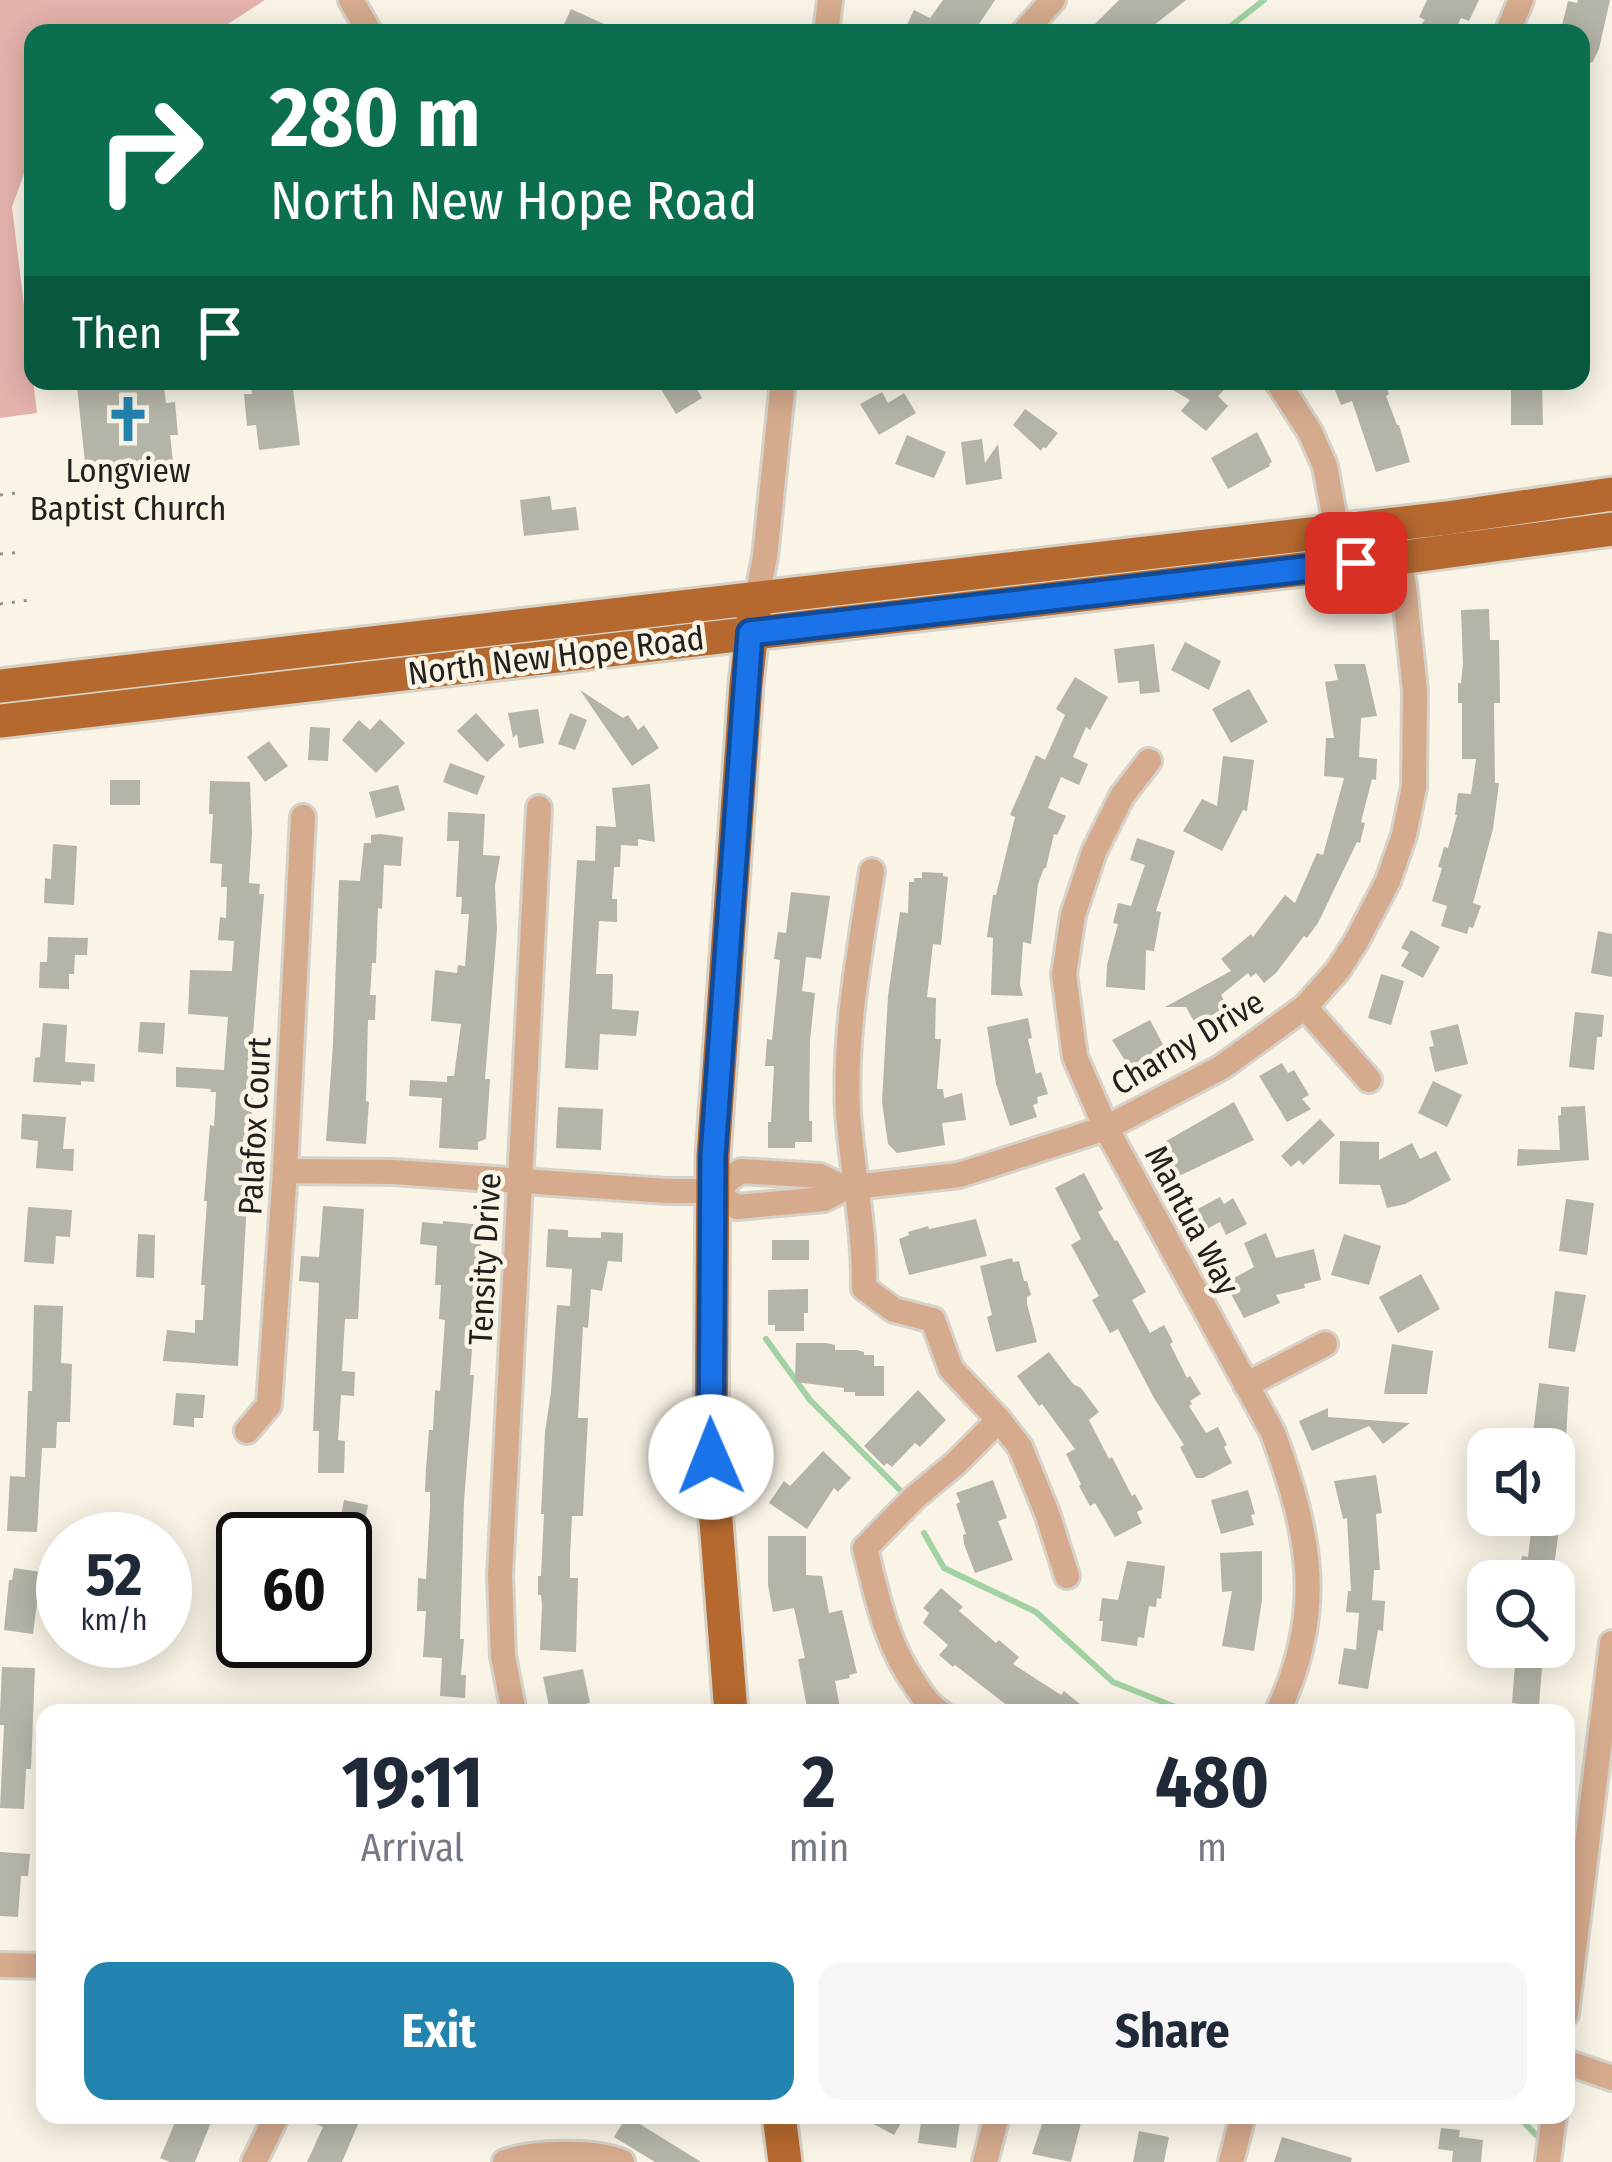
<!DOCTYPE html>
<html lang="en">
<head>
<meta charset="utf-8">
<style>
  :root { --surface:#fff; --page:#f6f6f7; --text:#1f2937; --muted:#747a83; --accent:#2383af }
  body { margin:0; font-family:"Fira Sans Condensed",sans-serif; background:var(--page); color:var(--text); height:100vh; display:flex; flex-direction:column; font-size:45px; white-space:nowrap }
  * { box-sizing:border-box; margin:0 }
  p { font-size:39px; color:var(--muted) }
  .icon { flex:none; width:66px; height:66px; fill:none; stroke:currentColor; stroke-width:2; stroke-linecap:round; stroke-linejoin:round }
  .map { position:relative; flex:1; overflow:hidden }
  .side { position:absolute; left:36px; top:1704px; width:1539px; height:420px; display:flex; flex-direction:column; background:var(--surface); border-radius:24px; box-shadow:0 6px 30px #0003 }
  .side>* { flex:none }
  .guide { position:absolute; left:24px; top:24px; width:1566px; height:366px; border-radius:24px; box-shadow:0 6px 30px #0003; background:#0b6e4f; color:#fff; overflow:hidden }
  .controls { position:absolute; left:1467px; top:1428px; display:grid; gap:24px }
  .controls a { display:grid; place-items:center; width:108px; height:108px; border-radius:24px; background:var(--surface); box-shadow:0 6px 30px #0003; font-size:60px }
  .speed { position:absolute; left:36px; top:1512px; display:flex; gap:24px; font-size:60px; font-weight:700; text-align:center }
  .speed>* { display:grid; place-content:center; width:156px; height:156px; border-radius:50%; background:var(--surface); box-shadow:0 6px 30px #0003; line-height:1 }
  .speed small { font-size:30px; font-weight:400 }
  .speed .limit { border:6px solid #111; border-radius:18px; background:#fff; color:#111 }
  .pin { position:absolute; display:grid; place-items:center; width:102px; height:102px; color:#fff; margin:-51px; border-radius:24px; box-shadow:0 6px 18px #0006 }
  .me { position:absolute; width:132px; margin:-66px; rotate:359deg; stroke-linejoin:round; filter:drop-shadow(0 0 9px #0008) }
  .turn { display:flex; align-items:center; gap:42px; height:252px; padding:0 48px; font-size:54px }
  .turn .icon { width:156px; height:156px; stroke-width:2.5 }
  .turn b { display:block; font-size:84px; line-height:102px }
  .then { display:flex; align-items:center; height:114px; padding:0 48px; background:#0003; gap:24px; font-size:45px }
  .eta { display:flex; justify-content:space-evenly; align-items:center; height:204px; text-align:center }
  .eta b { font-size:72px; font-weight:700; line-height:84px }
  .button { display:flex; gap:24px; margin-top:auto; padding:24px 48px }
  .button a { flex:1; height:138px; border-radius:24px; background:var(--accent); color:#fff; font-size:48px; font-weight:700; line-height:138px; text-align:center }
  .button a+a { background:var(--page); color:var(--text) }
  .map>svg:first-child { display:block }
</style>
</head>
<body>
<div class="map">
<svg width="1612" height="2162" viewBox="0 0 1612 2162">
  <rect width="100%" height="100%" fill="#faf4e7"/>
  <polygon fill="#e5b2ac" points="0,0 265,0 214,33 33,33 33,149 12,207 37,413 0,418"/>
  <g fill="none" stroke-linecap="round" stroke-linejoin="round">
    <g stroke="#a3d2a2" stroke-width="6">
      <polyline points="1222,33 1264,0"/>
      <polyline points="766,1339 810,1400 900,1490"/>
      <polyline points="924,1533 944,1568 1036,1612 1113,1682 1190,1713"/>
      <polyline points="1517,2115 1536,2135"/>
    </g>
  </g>
  <g fill="#b3b5a8">
    <polygon points="943,0 995,0 973,33 903,33 914,10 930,18"/>
    <polygon points="1119,0 1186,0 1144,33 1086,33"/>
    <polygon points="1427,0 1479,0 1469,21 1461,18 1454,33 1414,33 1425,20 1419,17"/>
    <polygon points="1578,0 1610,0 1599,49 1592,63 1581,57 1581,33 1560,33 1568,1 1577,3"/>
    <polygon points="571,9 624,33 560,33"/>
    <polygon points="88,381 163,381 166,403 175,402 178,435 170,435 173,462 146,465 147,474 114,478 113,470 86,472 77,386 89,384"/>
    <polygon points="251,381 292,381 300,445 259,450 256,425 247,426 244,394 252,394"/>
    <polygon points="656,381 692,381 702,398 676,414"/>
    <polygon points="1157,381 1214,381 1224,390 1218,396 1228,406 1206,431 1181,411 1190,400"/>
    <polygon points="1352,381 1384,381 1389,394 1386,396 1397,425 1399,425 1410,462 1376,472 1352,401 1341,405 1334,388"/>
    <polygon points="1511,381 1542,381 1543,425 1511,425"/>
    <polygon points="882,392 888,403 904,393 916,413 879,435 860,404"/>
    <polygon points="1025,409 1058,433 1046,448 1043,447 1041,451 1013,425"/>
    <polygon points="1257,432 1272,462 1269,464 1270,466 1228,489 1211,458"/>
    <polygon points="907,435 946,452 934,478 895,464"/>
    <polygon points="982,439 985,463 998,444 1002,479 966,485 961,442"/>
    <polygon points="550,496 552,510 576,507 579,530 524,536 520,500"/>
    <polygon points="1489,609 1490,640 1499,640 1500,703 1494,703 1495,783 1499,783 1493,829 1473,903 1481,906 1473,928 1469,927 1467,934 1441,926 1447,906 1432,901 1442,868 1438,867 1444,847 1448,848 1457,815 1455,815 1458,793 1471,794 1476,759 1462,759 1462,703 1458,703 1458,683 1461,683 1463,664 1461,610"/>
    <polygon points="1185,642 1221,661 1209,690 1171,670"/>
    <polygon points="1154,644 1160,692 1140,694 1139,681 1118,683 1114,649"/>
    <polygon points="1334,664 1365,664 1377,716 1361,718 1359,757 1377,759 1376,780 1372,779 1361,822 1365,823 1360,843 1357,842 1318,923 1307,938 1304,936 1276,973 1264,983 1256,973 1251,977 1248,973 1221,995 1227,1006 1196,1025 1186,1007 1165,1007 1231,971 1221,959 1251,934 1253,937 1285,895 1295,903 1317,853 1323,855 1344,778 1324,776 1326,738 1334,738 1325,682 1338,680"/>
    <polygon points="1075,677 1108,697 1090,730 1086,727 1073,757 1088,764 1079,785 1061,777 1048,808 1066,816 1057,835 1054,834 1046,868 1044,868 1038,884 1031,944 1023,942 1020,985 1023,996 991,995 993,938 987,937 993,895 996,895 1015,817 1010,815 1036,755 1045,760 1065,715 1056,709"/>
    <polygon points="1249,689 1268,722 1231,743 1212,709"/>
    <polygon points="580,690 623,718 628,715 638,730 644,725 659,748 632,766"/>
    <polygon points="538,709 544,743 519,748 517,734 513,738 508,713"/>
    <polygon points="476,713 505,745 487,762 457,731"/>
    <polygon points="570,713 587,720 575,750 558,744"/>
    <polygon points="380,719 405,743 376,773 342,740 359,720 370,730"/>
    <polygon points="310,727 330,728 328,761 308,760"/>
    <polygon points="269,741 288,766 265,782 247,757"/>
    <polygon points="1223,756 1254,760 1247,811 1243,810 1222,851 1183,831 1202,799 1217,806"/>
    <polygon points="450,763 485,776 477,795 443,782"/>
    <rect x="110" y="780" width="30" height="25"/>
    <polygon points="210,781 250,782 252,832 249,883 260,884 259,894 264,894 253,1035 256,1035 238,1366 163,1361 167,1330 195,1333 195,1320 203,1320 205,1285 201,1285 207,1201 204,1201 210,1125 214,1126 216,1092 210,1092 211,1089 176,1087 176,1067 224,1070 228,1017 188,1014 190,970 232,971 234,941 218,940 220,917 226,918 227,887 221,887 222,864 210,863 213,814 209,814"/>
    <polygon points="650,784 655,842 638,839 638,846 621,845 620,867 614,867 612,899 617,899 617,922 599,921 596,974 613,974 612,1009 639,1011 636,1036 600,1034 598,1070 565,1068 577,860 595,861 596,826 616,827 612,788"/>
    <polygon points="398,785 405,810 376,818 369,792"/>
    <polygon points="448,812 485,814 483,855 500,856 495,886 497,930 485,1079 490,1079 486,1139 478,1142 478,1150 439,1148 442,1098 409,1096 410,1080 447,1082 447,1076 454,1076 461,1024 431,1021 435,970 457,973 458,965 465,966 469,914 461,914 462,897 456,897 459,841 447,841"/>
    <polygon points="380,834 403,837 401,866 384,865 382,909 378,908 376,963 372,963 370,995 376,995 375,1020 368,1020 366,1101 369,1102 366,1144 326,1141 333,1044 339,880 360,881 364,843 371,843 371,835"/>
    <polygon points="1137,838 1175,851 1156,911 1161,912 1154,951 1146,950 1145,990 1106,987 1107,965 1118,924 1113,923 1118,903 1131,906 1145,865 1130,860"/>
    <polygon points="53,844 77,846 74,905 44,903 45,878 51,879"/>
    <polygon points="922,872 943,873 943,876 948,877 941,945 933,944 927,997 936,998 935,1039 941,1039 937,1089 943,1089 944,1098 962,1093 966,1120 942,1123 945,1145 897,1153 888,1144 882,1102 888,996 900,912 908,913 909,882 914,882 914,878 922,878"/>
    <polygon points="791,892 830,896 821,959 806,957 802,991 815,993 810,1041 809,1121 812,1121 812,1142 795,1142 795,1148 768,1148 768,1122 771,1122 774,1066 765,1066 767,1039 772,1040 780,960 774,959 778,932 786,933"/>
    <polygon points="1411,930 1440,947 1423,978 1401,966 1409,952 1401,948"/>
    <polygon points="1598,931 1612,934 1612,977 1591,973"/>
    <polygon points="48,937 88,938 87,955 75,955 74,974 69,974 69,989 39,988 40,962 47,962"/>
    <polygon points="1381,974 1404,981 1391,1025 1368,1018"/>
    <polygon points="1575,1012 1604,1015 1602,1037 1597,1037 1594,1070 1569,1067"/>
    <polygon points="1028,1018 1032,1038 1028,1039 1036,1074 1041,1072 1048,1094 1037,1097 1038,1103 1033,1105 1037,1117 1010,1126 996,1084 987,1027"/>
    <polygon points="1150,1020 1168,1054 1133,1073 1112,1040"/>
    <polygon points="140,1022 165,1023 163,1054 138,1052"/>
    <polygon points="43,1023 67,1025 65,1062 95,1064 94,1082 81,1081 81,1085 33,1082 35,1058 40,1057"/>
    <polygon points="1458,1024 1468,1064 1435,1072 1429,1047 1434,1046 1430,1031"/>
    <polygon points="1282,1063 1288,1073 1294,1070 1309,1095 1302,1099 1311,1109 1287,1122 1259,1076"/>
    <polygon points="1433,1081 1462,1095 1447,1127 1418,1113"/>
    <polygon points="1234,1102 1254,1140 1173,1179 1156,1147"/>
    <polygon points="1585,1106 1589,1160 1517,1166 1518,1149 1560,1150 1558,1116 1561,1115 1561,1107"/>
    <polygon points="558,1107 603,1109 601,1150 556,1148"/>
    <polygon points="22,1114 66,1117 63,1149 74,1149 73,1171 36,1168 38,1141 21,1139"/>
    <polygon points="1320,1119 1335,1135 1303,1165 1299,1160 1291,1167 1281,1156"/>
    <polygon points="1340,1141 1379,1142 1379,1160 1412,1143 1420,1159 1436,1151 1451,1180 1405,1204 1387,1208 1380,1185 1339,1184"/>
    <polygon points="1084,1173 1103,1209 1098,1212 1115,1241 1117,1240 1146,1292 1132,1300 1150,1333 1164,1325 1173,1342 1170,1344 1187,1378 1190,1376 1201,1394 1190,1401 1192,1404 1189,1406 1206,1433 1218,1427 1227,1445 1224,1447 1232,1463 1203,1478 1196,1478 1180,1447 1184,1445 1154,1398 1118,1329 1110,1333 1092,1300 1099,1296 1071,1245 1081,1239 1055,1188"/>
    <polygon points="1220,1197 1224,1204 1233,1198 1247,1224 1226,1235 1220,1222 1205,1230 1194,1211"/>
    <polygon points="1566,1199 1594,1203 1587,1255 1559,1251"/>
    <polygon points="323,1206 364,1209 358,1319 345,1319 342,1371 355,1372 354,1396 341,1395 338,1440 345,1441 344,1473 318,1473 319,1431 313,1431 319,1283 299,1281 301,1256 319,1257"/>
    <polygon points="28,1207 72,1210 70,1237 56,1236 54,1264 24,1262"/>
    <polygon points="976,1219 987,1256 909,1275 899,1239 909,1235 908,1232 928,1226 929,1229"/>
    <polygon points="443,1221 482,1225 470,1375 474,1375 464,1501 460,1639 464,1639 461,1675 466,1675 465,1698 440,1696 442,1658 423,1657 426,1611 417,1611 418,1578 426,1579 430,1507 430,1492 425,1492 426,1469 429,1430 433,1430 435,1390 440,1391 445,1320 439,1319 441,1285 435,1285 437,1246 420,1244 422,1222 443,1224"/>
    <polygon points="548,1229 568,1230 568,1237 601,1238 601,1232 623,1233 622,1262 608,1261 602,1291 591,1289 588,1328 583,1327 578,1418 588,1418 584,1493 583,1516 572,1516 570,1556 570,1578 578,1578 576,1652 540,1650 542,1605 541,1595 538,1595 538,1576 541,1576 544,1514 541,1514 545,1432 551,1392 557,1305 570,1306 572,1269 546,1267"/>
    <polygon points="1266,1233 1276,1258 1314,1249 1321,1280 1304,1284 1305,1288 1276,1295 1280,1303 1244,1318 1225,1283 1254,1267 1244,1243"/>
    <polygon points="138,1234 155,1235 154,1278 136,1277"/>
    <polygon points="1344,1234 1381,1246 1369,1285 1331,1275"/>
    <rect x="772" y="1240" width="37" height="20"/>
    <polygon points="1012,1258 1013,1262 1019,1261 1024,1281 1027,1281 1031,1295 1027,1297 1027,1304 1037,1342 996,1352 987,1317 992,1315 980,1266"/>
    <polygon points="1421,1274 1440,1309 1398,1333 1379,1297"/>
    <polygon points="808,1289 808,1313 804,1313 804,1331 775,1331 775,1325 768,1325 768,1290"/>
    <polygon points="1555,1291 1586,1295 1575,1352 1548,1348"/>
    <polygon points="34,1305 63,1306 61,1363 72,1364 70,1422 57,1422 56,1448 42,1448 37,1532 7,1531 10,1476 25,1477 28,1391 32,1391"/>
    <polygon points="796,1343 826,1343 835,1345 835,1350 857,1350 864,1352 864,1355 874,1355 874,1366 884,1366 884,1396 855,1396 855,1392 844,1392 844,1388 795,1382"/>
    <polygon points="1392,1344 1433,1351 1427,1394 1384,1394"/>
    <polygon points="1049,1352 1073,1384 1081,1388 1099,1412 1089,1420 1109,1459 1112,1457 1132,1496 1135,1494 1143,1509 1137,1512 1142,1523 1115,1537 1095,1503 1090,1506 1079,1486 1081,1484 1066,1454 1075,1449 1042,1404 1039,1406 1017,1376"/>
    <polygon points="1539,1383 1569,1387 1566,1439 1533,1434"/>
    <polygon points="918,1390 946,1420 920,1447 915,1443 892,1467 887,1463 884,1466 864,1446"/>
    <polygon points="176,1393 205,1395 203,1418 194,1418 194,1427 173,1425"/>
    <polygon points="1328,1408 1328,1417 1410,1423 1383,1444 1369,1426 1312,1451 1299,1421"/>
    <polygon points="823,1451 851,1478 838,1492 834,1488 807,1529 769,1503 784,1481 790,1486"/>
    <polygon points="1376,1475 1382,1513 1376,1514 1380,1570 1374,1570 1372,1600 1385,1601 1383,1631 1378,1630 1368,1689 1338,1684 1344,1648 1356,1650 1359,1613 1346,1612 1348,1591 1351,1591 1347,1518 1343,1519 1334,1481"/>
    <polygon points="993,1480 1007,1518 998,1521 1013,1560 975,1573 964,1544 963,1535 966,1534 956,1504 960,1502 956,1493"/>
    <polygon points="1248,1490 1255,1514 1251,1515 1254,1525 1221,1534 1211,1500"/>
    <polygon points="344,1500 368,1505 362,1537 338,1532"/>
    <polygon points="1533,1515 1561,1515 1552,1581 1523,1581 1523,1576 1519,1575 1522,1556 1528,1557"/>
    <polygon points="768,1536 806,1536 806,1575 822,1576 829,1613 842,1610 857,1673 849,1675 850,1678 835,1681 841,1713 808,1713 798,1659 805,1658 794,1608 773,1612 768,1585"/>
    <polygon points="1262,1551 1262,1600 1254,1651 1222,1646 1232,1591 1222,1592 1220,1553"/>
    <polygon points="1127,1561 1165,1566 1161,1599 1157,1598 1156,1607 1149,1606 1144,1638 1138,1637 1137,1646 1101,1641 1103,1621 1099,1621 1102,1598 1118,1600"/>
    <polygon points="14,1568 41,1572 33,1634 4,1630 9,1580 12,1580"/>
    <polygon points="941,1588 963,1607 959,1611 996,1643 999,1640 1019,1657 1013,1664 1061,1695 1064,1691 1091,1713 1017,1713 955,1665 953,1667 939,1655 948,1645 923,1623 929,1613 923,1608"/>
    <polygon points="1516,1651 1543,1654 1539,1706 1512,1703"/>
    <polygon points="2,1667 35,1668 31,1769 26,1769 24,1809 0,1808 4,1725 0,1725 0,1712"/>
    <polygon points="583,1669 590,1703 550,1711 543,1677"/>
    <polygon points="0,1852 30,1854 28,1876 21,1876 18,1917 0,1916"/>
    <polygon points="178,2115 214,2115 195,2162 170,2162 160,2158"/>
    <polygon points="295,2115 362,2115 342,2162 307,2162 323,2127"/>
    <polygon points="857,2115 906,2115 894,2135"/>
    <polygon points="922,2115 949,2115 948,2119 960,2120 956,2148 918,2143"/>
    <polygon points="1045,2115 1083,2115 1071,2162 1032,2154"/>
    <polygon points="627,2116 701,2162 655,2162 614,2137"/>
    <polygon points="1441,2128 1460,2130 1459,2137 1483,2140 1481,2162 1452,2162 1453,2151 1438,2149"/>
    <polygon points="1139,2131 1169,2137 1164,2162 1133,2162"/>
    <polygon points="1282,2137 1352,2158 1351,2162 1274,2162"/>
  </g>
  <g fill="none" stroke-linecap="round" stroke-linejoin="round">
    <defs>
      <g id="minor">
        <polyline points="351,0 370,33"/>
        <polyline points="826,33 830,0"/>
        <polyline points="1023,33 1053,0"/>
        <polyline points="1507,33 1521,0"/>
        <polyline points="1277,381 1310,432 1325,466 1337,531"/>
        <polyline points="757,597 765,557 783,381"/>
        <path d="M1149,761l-27,35 -28,56 -21,63 -9,59 11,83 31,71 167,305c37,101 53,179 4,280"/>
        <path d="M872,871c-12,80 -28,160 -24,241 4,59 17,116 16,176l30,22 39,10 18,49 48,51 21,27 27,66 20,63"/>
        <polyline points="1305,1007 1369,1080"/>
        <polyline points="285,1171 393,1172 667,1191 712,1191 737,1207 824,1199 845,1188 959,1175 1106,1128 1222,1067 1305,1007 1338,970 1356,942 1388,881 1404,835 1414,787 1415,691 1404,586 1398,558"/>
        <polyline points="712,1191 741,1171 820,1176 845,1188"/>
        <polyline points="1246,1385 1325,1344"/>
        <polyline points="247,1431 269,1405 285,1171 303,817"/>
        <polyline points="514,1713 503,1656 500,1576 539,808"/>
        <path d="M941,1713c-12,-7 -18,-17 -26,-29 -29,-40 -38,-88 -50,-136l49,-50 42,-35 43,-43"/>
        <polyline points="0,1965 45,1966"/>
        <polyline points="1566,2014 1612,1643"/>
        <polyline points="1566,2062 1612,2078"/>
        <polyline points="254,2162 277,2115"/>
        <path d="M505,2162c28,-10 90,-12 117,0"/>
        <polyline points="985,2162 997,2115"/>
        <polyline points="1231,2162 1243,2115"/>
        <polyline points="1548,2162 1554,2115"/>
      </g>
      <g id="major">
        <polyline points="0,686 1447,518 1612,494"/>
        <polyline points="0,721 1398,558 1612,529"/>
        <polyline points="731,1713 711,1457 713,1156 746,684 754,613"/>
        <polyline points="779,2115 785,2162"/>
      </g>
    </defs>
    <use href="#minor" stroke="#d7d2c7" stroke-width="30"/>
    <use href="#major" stroke="#d7d2c7" stroke-width="39"/>
    <g stroke="#969289" stroke-width="3" stroke-dasharray="3 9" stroke-linecap="butt">
      <polyline points="0,495 16,493"/>
      <polyline points="0,554 23,552"/>
      <polyline points="0,604 30,600"/>
    </g>
    <use href="#minor" stroke="#d5aa8d" stroke-width="24"/>
    <use href="#major" stroke="#b5692e" stroke-width="33"/>
  </g>
  <g fill="none" stroke-linecap="round" stroke-linejoin="round">
    <defs>
      <polyline id="route" points="711,1457 713,1156 750,633 1356,563"/>
    </defs>
    <use href="#route" stroke="#114b97" stroke-width="30"/>
    <use href="#route" stroke="#1a73e8" stroke-width="21"/>
  </g>
  <defs>
    <symbol id="church-bare" viewBox="-9 -9 18 18"><path d="M-1.2-6h2.4v3.5h3.3v2.4h-3.3V6h-2.4V-.1h-3.3v-2.4h3.3Z" fill="#2383af" stroke="#faf4e7" stroke-width="2.5" paint-order="stroke"/></symbol>
  </defs>
  <g fill-rule="evenodd">
    <use href="#church-bare" x="95" y="386" width="66" height="66"/>
  </g>
  <g text-anchor="middle" stroke-width="9" stroke-linejoin="round" paint-order="stroke">
    <g font-size="33" fill="#22201c" stroke="#faf4e7">
      <text x="128" y="482">Longview<tspan x="128" dy="38">Baptist Church</tspan></text>
    </g>
    <g font-size="33" fill="#22201c" stroke="#faf4e7">
      <text transform="translate(556 655) rotate(-7)" y="12">North New Hope Road</text>
      <text transform="translate(1187 1042) rotate(-31)" y="12">Charny Drive</text>
      <text transform="translate(254 1126) rotate(-87)" y="12">Palafox Court</text>
      <text transform="translate(1193 1220) rotate(62)" y="12">Mantua Way</text>
      <text transform="translate(484 1259) rotate(-87)" y="12">Tensity Drive</text>
    </g>
  </g>
</svg>
<div class="controls">
<a><svg class="icon" aria-label="sound" viewBox="0 0 24 24"><path d="M4 9h4l5-4v14l-5-4H4zM17 9q2 3 0 6"/></svg></a>
<a><svg class="icon" aria-label="search" viewBox="0 0 24 24"><circle cx="10" cy="10" r="6"/><path d="M15 15l6 6"/></svg></a>
</div>
<div class="speed"><div>52<small>km/h</small></div><div class="limit">60</div></div>
<div class="pin" style="left:1356px;top:563px;background:#d93025"><svg class="icon" aria-label="arrive" viewBox="0 0 24 24"><path d="M6 21V4h12l-3 4 3 4H6"/></svg></div>
<svg class="me" style="left:711px;top:1457px" viewBox="-20 -20 40 40"><circle r="19" fill="#fff"/><path d="M0-13L10 11 0 6-10 11z" fill="#1a73e8"/></svg>
<div class="guide">
<div class="turn"><svg class="icon" aria-label="right" viewBox="0 0 24 24"><path d="M7 20v-9h11M14 6l5 5-5 5"/></svg><div><b>280 m</b>North New Hope Road</div></div>
<div class="then">Then<svg class="icon" aria-label="arrive" viewBox="0 0 24 24"><path d="M6 21V4h12l-3 4 3 4H6"/></svg></div>
</div>
<section class="side">
<div class="eta">
<div><b>19:11</b><p>Arrival</p></div>
<div><b>2</b><p>min</p></div>
<div><b>480</b><p>m</p></div>
</div>
<div class="button"><a>Exit</a><a>Share</a></div>
</section>
</div>
</body>
</html>
